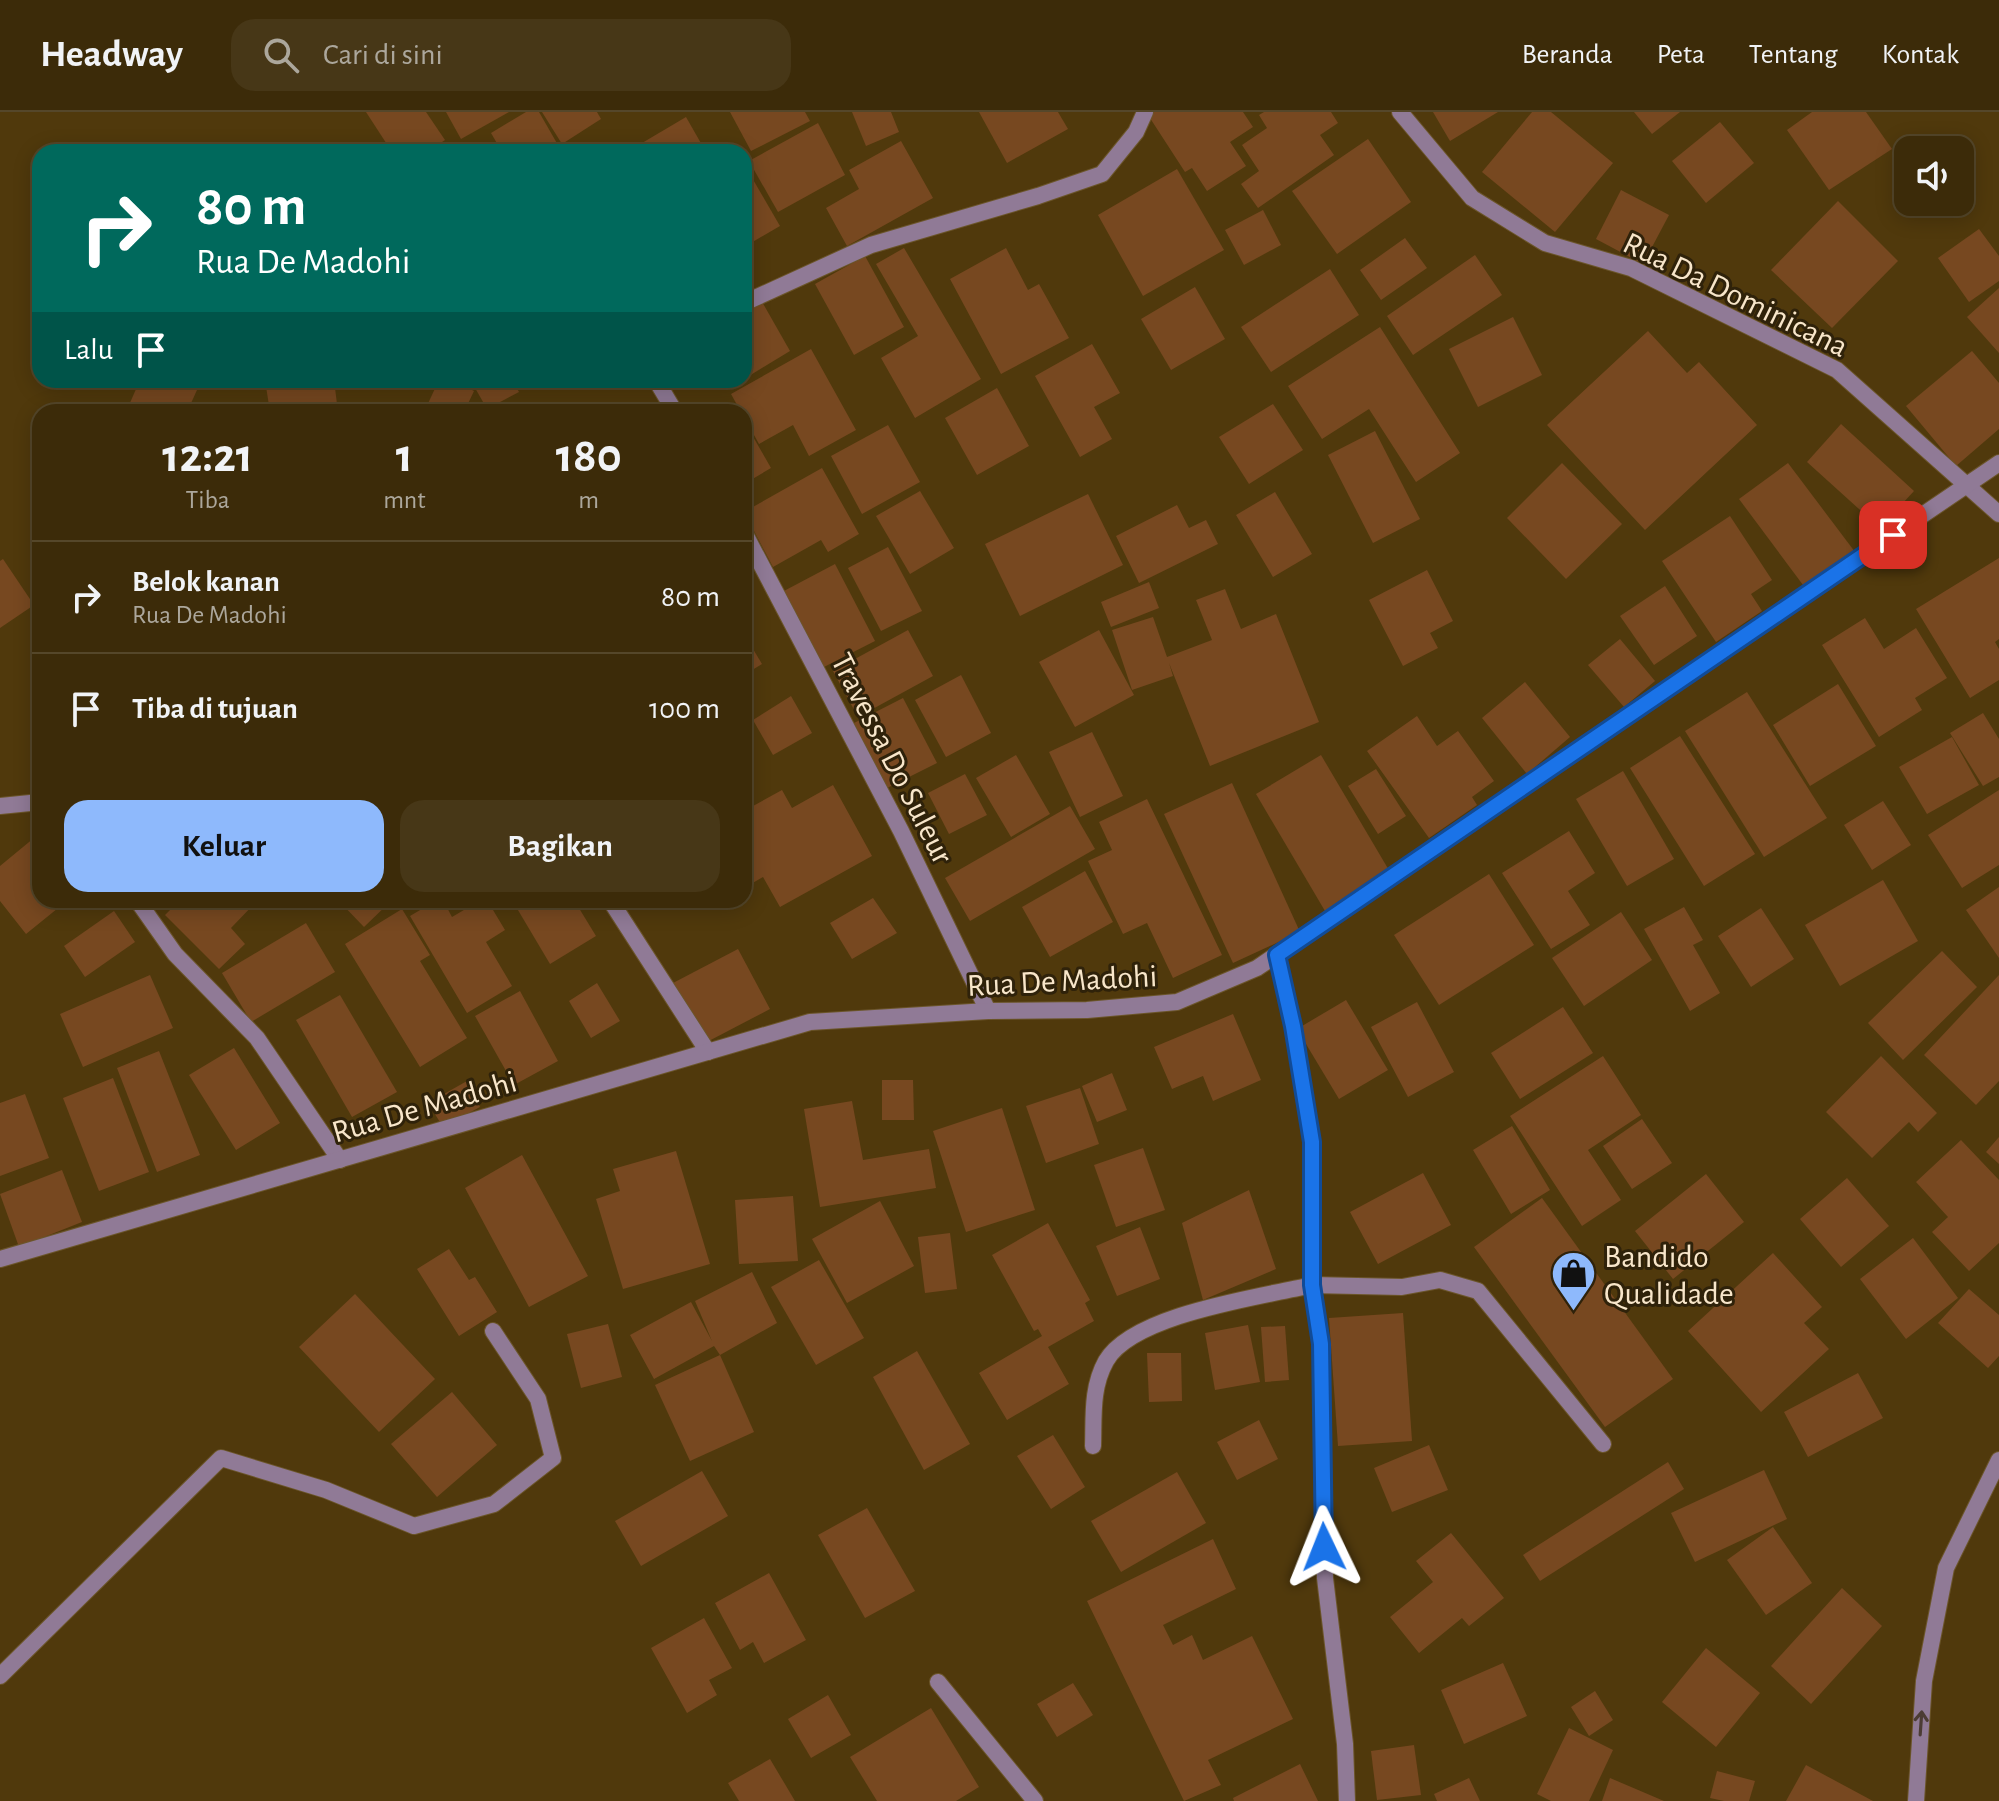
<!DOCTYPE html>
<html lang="id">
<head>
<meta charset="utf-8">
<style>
  :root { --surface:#3c2b09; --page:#473717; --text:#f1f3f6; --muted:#aca79c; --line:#55472a; --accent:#8eb9fc }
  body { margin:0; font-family:"Alegreya Sans",sans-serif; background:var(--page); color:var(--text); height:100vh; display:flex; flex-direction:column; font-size:30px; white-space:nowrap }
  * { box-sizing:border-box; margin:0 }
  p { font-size:26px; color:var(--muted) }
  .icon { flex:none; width:44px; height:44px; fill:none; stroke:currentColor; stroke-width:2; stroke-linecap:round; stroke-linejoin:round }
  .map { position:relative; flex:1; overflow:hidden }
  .drawer { position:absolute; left:32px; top:292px; width:720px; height:504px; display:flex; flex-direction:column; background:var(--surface); border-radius:24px; box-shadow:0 4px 20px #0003,0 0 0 2px var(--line) }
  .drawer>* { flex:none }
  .banner { position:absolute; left:32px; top:32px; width:720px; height:244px; border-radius:24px; box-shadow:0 4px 20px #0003,0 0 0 2px var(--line); background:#00695c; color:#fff; overflow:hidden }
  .controls { position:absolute; left:1894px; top:24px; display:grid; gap:16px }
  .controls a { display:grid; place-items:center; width:80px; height:80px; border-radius:16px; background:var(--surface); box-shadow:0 4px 20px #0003,0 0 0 2px var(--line); font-size:40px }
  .pin { position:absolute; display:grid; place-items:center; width:68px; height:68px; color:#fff; margin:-34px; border-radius:16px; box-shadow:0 4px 12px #0006 }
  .me { position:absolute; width:88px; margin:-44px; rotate:358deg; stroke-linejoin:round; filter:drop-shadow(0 0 6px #0008) }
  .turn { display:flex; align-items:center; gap:28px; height:168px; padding:0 32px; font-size:36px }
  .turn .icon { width:104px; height:104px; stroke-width:2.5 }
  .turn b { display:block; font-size:56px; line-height:68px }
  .then { display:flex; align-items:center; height:76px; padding:0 32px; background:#0003; gap:16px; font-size:30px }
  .eta { display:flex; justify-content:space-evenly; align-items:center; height:136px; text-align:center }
  .eta b { font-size:48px; font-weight:700; line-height:56px }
  .action { display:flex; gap:16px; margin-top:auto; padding:16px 32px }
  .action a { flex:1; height:92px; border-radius:24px; background:var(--accent); color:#111; font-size:32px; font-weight:700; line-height:92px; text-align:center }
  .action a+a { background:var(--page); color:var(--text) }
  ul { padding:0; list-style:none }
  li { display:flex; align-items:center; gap:24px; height:112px; padding:0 32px; border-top:2px solid var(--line) }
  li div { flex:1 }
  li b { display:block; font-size:30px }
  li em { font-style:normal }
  header { display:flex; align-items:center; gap:48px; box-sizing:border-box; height:112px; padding:0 40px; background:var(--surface); border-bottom:2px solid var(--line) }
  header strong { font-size:38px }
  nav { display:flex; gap:44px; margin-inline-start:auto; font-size:28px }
  .search { width:560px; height:72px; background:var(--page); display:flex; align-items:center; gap:20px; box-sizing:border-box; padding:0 28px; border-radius:24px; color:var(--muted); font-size:30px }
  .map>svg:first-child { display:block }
</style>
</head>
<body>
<header>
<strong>Headway</strong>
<div class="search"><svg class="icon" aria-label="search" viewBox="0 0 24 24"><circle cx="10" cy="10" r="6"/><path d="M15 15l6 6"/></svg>Cari di sini</div>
<nav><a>Beranda</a><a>Peta</a><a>Tentang</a><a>Kontak</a></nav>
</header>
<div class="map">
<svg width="1999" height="1689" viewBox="0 0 1999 1689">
  <rect width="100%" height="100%" fill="#50390c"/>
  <g fill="#774820">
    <polygon points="366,0 426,0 445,28 427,40 392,40"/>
    <polygon points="446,0 509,0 461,27"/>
    <polygon points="526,0 539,0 562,40 502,40 491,21"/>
    <polygon points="542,0 597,0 601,7 562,32"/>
    <polygon points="730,0 805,0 810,9 751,39"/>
    <polygon points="852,0 891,0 899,20 866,34"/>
    <polygon points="979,0 1058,0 1068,17 1007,51"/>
    <polygon points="1153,0 1243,0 1253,15 1230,30 1246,54 1207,79 1192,56 1185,60 1148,3"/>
    <polygon points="1264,0 1331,0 1338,11 1320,23 1334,43 1258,96 1241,72 1259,59 1242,33 1267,16 1259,3"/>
    <polygon points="1433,0 1498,0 1450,29"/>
    <polygon points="1532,0 1551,0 1613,51 1555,120 1482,60"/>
    <polygon points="1634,0 1680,0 1652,22"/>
    <polygon points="1812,0 1866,0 1892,37 1829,78 1787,18"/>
    <polygon points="686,5 706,40 640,40 637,34"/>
    <polygon points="1720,10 1754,51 1706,91 1672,49"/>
    <polygon points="818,11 845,63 778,100 749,49"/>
    <polygon points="1368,27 1411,90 1337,142 1292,79"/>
    <polygon points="901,29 933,86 847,134 826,96 859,77 849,58"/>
    <polygon points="744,52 780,114 744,135"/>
    <polygon points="1177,57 1224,138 1143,184 1098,103"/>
    <polygon points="1621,78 1669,103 1643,152 1596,127"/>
    <polygon points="1838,89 1898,149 1832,216 1771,158"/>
    <polygon points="1263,98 1281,133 1244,153 1225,118"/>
    <polygon points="1979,117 1999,144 1999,169 1969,190 1938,146"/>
    <polygon points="1405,126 1427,156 1381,188 1360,158"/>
    <polygon points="904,136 981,267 915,306 881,246 918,224 876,152"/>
    <polygon points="1006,136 1028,178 1039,172 1069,226 1001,262 950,167"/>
    <polygon points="1475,143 1502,183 1413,243 1387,204"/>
    <polygon points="865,144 904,215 854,243 815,172"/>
    <polygon points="1330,157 1359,203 1271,260 1241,215"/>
    <polygon points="1195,175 1225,227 1171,258 1141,207"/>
    <polygon points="1999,176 1999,241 1967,205"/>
    <polygon points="761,188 790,239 744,267 744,198"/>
    <polygon points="1513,205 1542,263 1478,295 1449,237"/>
    <polygon points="1380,215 1460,341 1416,370 1369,297 1322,327 1288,274"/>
    <polygon points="1648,219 1687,261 1699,250 1757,313 1645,418 1547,313"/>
    <polygon points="1092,232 1120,281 1094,295 1112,327 1080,345 1035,264"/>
    <polygon points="811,237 856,318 809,344 793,313 759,332 744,305 744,300 741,300 731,282"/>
    <polygon points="1972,239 1999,271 1999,317 1956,354 1906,294"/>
    <polygon points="140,268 176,268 197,278 187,300 126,300"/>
    <polygon points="265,268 334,268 338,300 270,300"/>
    <polygon points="439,268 453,268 474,279 464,300 424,300"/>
    <polygon points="485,268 512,268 519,280 487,297 474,274"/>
    <polygon points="997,276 1029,334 977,363 945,306"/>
    <polygon points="1273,292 1303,338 1249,372 1219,325"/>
    <polygon points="1841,312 1914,379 1880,416 1807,350"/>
    <polygon points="888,313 920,370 862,402 831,344"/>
    <polygon points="1375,319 1420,407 1373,431 1328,343"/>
    <polygon points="752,323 771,356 744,372 744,327"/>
    <polygon points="1562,351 1622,412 1566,467 1507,406"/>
    <polygon points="1788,351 1855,440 1806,477 1739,387"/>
    <polygon points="822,356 859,422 828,440 821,428 773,455 744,400"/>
    <polygon points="920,379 954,436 910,462 876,404"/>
    <polygon points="1275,380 1312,442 1273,465 1236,403"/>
    <polygon points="1088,382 1123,453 1020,504 985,432"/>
    <polygon points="1177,393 1189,416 1206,408 1218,432 1139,471 1116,424"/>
    <polygon points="1730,404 1772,468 1751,482 1762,499 1716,530 1662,449"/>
    <polygon points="888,435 922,499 881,519 848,456"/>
    <polygon points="1999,446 1999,527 1995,530 1999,537 1999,568 1970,586 1916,497"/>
    <polygon points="3,447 34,493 0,516 0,449"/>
    <polygon points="835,452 875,529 822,556 782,480"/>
    <polygon points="1427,458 1453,509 1430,521 1438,536 1403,554 1369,488"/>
    <polygon points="1149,470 1159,496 1111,515 1101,490"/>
    <polygon points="1665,474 1697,524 1654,553 1620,504"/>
    <polygon points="1225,477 1241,517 1276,502 1319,610 1210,654 1169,551 1173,564 1132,578 1112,518 1153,505 1167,545 1212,528 1196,488"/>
    <polygon points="1865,506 1884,537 1916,516 1947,566 1915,586 1922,598 1879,625 1822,533"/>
    <polygon points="908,518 933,564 858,605 833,559"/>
    <polygon points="1099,518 1134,583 1075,615 1039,550"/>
    <polygon points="744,522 762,552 744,563"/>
    <polygon points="1620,527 1655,569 1624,595 1588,553"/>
    <polygon points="961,563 991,621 946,645 915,588"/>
    <polygon points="1525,570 1570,625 1527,662 1482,606"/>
    <polygon points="1838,572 1876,634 1810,674 1773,613"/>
    <polygon points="1747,580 1827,706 1764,745 1685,619"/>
    <polygon points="791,584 812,621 773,643 753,608"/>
    <polygon points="903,586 937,651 887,676 854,611"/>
    <polygon points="1983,601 1999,627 1999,665 1983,674 1950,621"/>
    <polygon points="1417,604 1437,634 1458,619 1494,669 1472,685 1477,693 1429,726 1367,639"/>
    <polygon points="1092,620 1123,684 1080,705 1049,640"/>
    <polygon points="1680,624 1755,742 1704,774 1630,656"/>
    <polygon points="1952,625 1979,673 1927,702 1899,655"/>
    <polygon points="1016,643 1050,702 1011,725 976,666"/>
    <polygon points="1321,643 1390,760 1325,799 1256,682"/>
    <polygon points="1376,657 1406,704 1378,722 1348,674"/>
    <polygon points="1623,659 1674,747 1627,774 1576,687"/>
    <polygon points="965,662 987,703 949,722 928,681"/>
    <polygon points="1232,671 1300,820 1233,851 1164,702"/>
    <polygon points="833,673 872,744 780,795 763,765 744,776 744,699 782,678 792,696"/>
    <polygon points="1999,678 1999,753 1962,776 1928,723"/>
    <polygon points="1147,687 1222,843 1173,866 1147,811 1123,822 1088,749 1112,738 1099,710"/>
    <polygon points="1883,689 1911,733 1872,758 1844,713"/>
    <polygon points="1070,694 1095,737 970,809 945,766"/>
    <polygon points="1569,719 1595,761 1568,779 1590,813 1551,837 1502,761"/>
    <polygon points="40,721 40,788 68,788 26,822 0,789 0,754"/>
    <polygon points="1085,759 1113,810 1050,845 1022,795"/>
    <polygon points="1489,762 1534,833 1439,893 1394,823"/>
    <polygon points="1883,768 1918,829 1840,874 1805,813"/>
    <polygon points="1999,775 1999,846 1966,798"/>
    <polygon points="873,786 897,821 852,847 830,811"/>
    <polygon points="180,788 254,788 256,790 231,816 245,832 219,857 165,803"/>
    <polygon points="338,788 392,788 364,815"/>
    <polygon points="437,788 443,788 452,805 481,788 487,788 505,818 486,830 512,874 467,901 410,804"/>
    <polygon points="512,788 574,788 596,824 550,852"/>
    <polygon points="1684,795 1703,828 1693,833 1720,881 1690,899 1644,817"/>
    <polygon points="1761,796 1794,847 1751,875 1718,824"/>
    <polygon points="402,797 430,843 420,849 467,926 420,955 345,832"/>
    <polygon points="114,799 135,830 85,865 64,834"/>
    <polygon points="1621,800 1652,848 1584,894 1552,846"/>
    <polygon points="306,811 335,860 251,910 222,861"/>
    <polygon points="738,837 770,897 705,931 673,871"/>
    <polygon points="1942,839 1977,875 1903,948 1868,911"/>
    <polygon points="150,863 173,916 83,955 60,902"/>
    <polygon points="1999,863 1999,969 1976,993 1924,943"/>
    <polygon points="597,871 620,909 591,926 569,889"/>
    <polygon points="520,879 558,949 514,973 475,904"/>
    <polygon points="340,883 397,980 352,1005 296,908"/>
    <polygon points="1346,888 1388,958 1339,987 1297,917"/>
    <polygon points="1417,890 1454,960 1408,985 1371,915"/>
    <polygon points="1563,895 1593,941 1520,987 1491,941"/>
    <polygon points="1233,902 1261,968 1213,989 1203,964 1172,977 1154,935"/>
    <polygon points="234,936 280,1011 236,1038 189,963"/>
    <polygon points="159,939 200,1043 157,1060 117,956"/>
    <polygon points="1603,944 1641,1003 1588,1038 1621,1088 1582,1114 1510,1004"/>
    <polygon points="1881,944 1937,1001 1918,1020 1909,1010 1872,1046 1826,1000"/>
    <polygon points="1112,961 1127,998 1097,1010 1082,974"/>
    <polygon points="113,966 149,1060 99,1079 63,986"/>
    <polygon points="882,968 913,968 914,1008 882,1008"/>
    <polygon points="467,969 480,995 443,1015 428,991"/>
    <polygon points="1080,976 1099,1032 1046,1051 1026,994"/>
    <polygon points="25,982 49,1046 0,1064 0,991"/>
    <polygon points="852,989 863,1048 929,1037 936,1076 820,1095 804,997"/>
    <polygon points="1002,996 1035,1098 966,1120 933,1019"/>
    <polygon points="1642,1007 1672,1051 1632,1077 1603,1034"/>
    <polygon points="1512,1014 1550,1078 1511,1102 1473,1038"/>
    <polygon points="1999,1025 1999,1052 1986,1040"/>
    <polygon points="1961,1028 1999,1068 1999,1131 1969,1159 1932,1120 1948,1105 1916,1070"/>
    <polygon points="1143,1036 1165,1098 1116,1115 1094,1053"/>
    <polygon points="676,1039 710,1152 623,1177 596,1087 620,1079 613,1057"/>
    <polygon points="522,1043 588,1164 529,1195 465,1076"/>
    <polygon points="62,1058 82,1110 19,1135 0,1082"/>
    <polygon points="1423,1061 1451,1113 1378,1152 1350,1100"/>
    <polygon points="1706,1062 1744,1110 1673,1167 1635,1119"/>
    <polygon points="1847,1066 1889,1114 1841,1155 1800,1107"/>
    <polygon points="1249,1078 1276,1157 1203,1188 1182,1111"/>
    <polygon points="793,1084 798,1149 739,1152 735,1088"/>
    <polygon points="1542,1086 1673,1267 1605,1315 1474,1135"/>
    <polygon points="880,1089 914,1154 847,1191 812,1127"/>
    <polygon points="1048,1111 1090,1188 1085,1191 1094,1209 1048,1235 1069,1272 1007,1308 979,1261 1042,1224 1038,1217 1034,1219 992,1143"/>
    <polygon points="1140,1115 1160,1167 1117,1184 1096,1134"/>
    <polygon points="950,1121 957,1177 925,1181 918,1125"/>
    <polygon points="1913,1126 1958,1186 1906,1227 1860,1167"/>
    <polygon points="449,1137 469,1168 475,1165 497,1200 459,1224 417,1157"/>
    <polygon points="1773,1141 1822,1195 1804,1211 1829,1237 1761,1300 1688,1219"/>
    <polygon points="819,1148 864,1226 816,1253 771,1175"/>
    <polygon points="752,1160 777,1211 720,1243 714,1234 654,1267 630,1223 691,1190 712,1229 695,1189"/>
    <polygon points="1969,1177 1999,1203 1999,1244 1988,1256 1938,1211"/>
    <polygon points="355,1182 435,1267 379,1320 299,1235"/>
    <polygon points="1403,1201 1412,1329 1338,1334 1329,1206"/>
    <polygon points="608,1212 622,1265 581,1276 567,1222"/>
    <polygon points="1248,1213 1260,1270 1215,1278 1205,1221"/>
    <polygon points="1285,1214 1289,1268 1265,1270 1261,1215"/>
    <polygon points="917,1239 970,1332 924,1358 873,1265"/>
    <polygon points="1147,1241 1181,1241 1182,1289 1149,1290"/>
    <polygon points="720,1243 754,1320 690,1349 655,1273"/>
    <polygon points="1858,1261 1883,1306 1808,1345 1784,1300"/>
    <polygon points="452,1280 497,1333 437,1385 391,1332"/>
    <polygon points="1259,1308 1278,1347 1237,1368 1217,1330"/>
    <polygon points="1053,1323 1085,1375 1051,1397 1017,1344"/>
    <polygon points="1429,1333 1448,1378 1392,1400 1374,1356"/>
    <polygon points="1668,1350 1684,1377 1540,1469 1523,1443"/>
    <polygon points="1764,1358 1787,1407 1695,1450 1671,1401"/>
    <polygon points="702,1359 728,1404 641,1454 615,1409"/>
    <polygon points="1177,1360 1206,1411 1121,1460 1091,1409"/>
    <polygon points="867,1396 915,1479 865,1506 818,1423"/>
    <polygon points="1773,1415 1812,1471 1766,1503 1727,1448"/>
    <polygon points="1451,1421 1504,1486 1469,1514 1462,1506 1419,1541 1390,1505 1433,1470 1416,1449"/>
    <polygon points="1213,1427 1236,1477 1163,1513 1173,1533 1192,1523 1203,1548 1252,1524 1293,1607 1208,1648 1221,1673 1184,1689 1087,1489"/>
    <polygon points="769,1461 806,1528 764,1551 753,1530 740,1538 715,1491"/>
    <polygon points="1842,1476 1882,1514 1811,1592 1771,1554"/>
    <polygon points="704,1506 732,1556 709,1568 717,1583 687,1601 651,1536"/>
    <polygon points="1706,1536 1760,1581 1716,1635 1662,1590"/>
    <polygon points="1503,1551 1527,1604 1464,1632 1441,1578"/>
    <polygon points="1073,1571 1093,1603 1057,1625 1037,1592"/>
    <polygon points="1595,1579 1613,1608 1589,1624 1571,1595"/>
    <polygon points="828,1583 851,1623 811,1646 788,1607"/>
    <polygon points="931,1596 979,1675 956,1689 877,1689 850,1645"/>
    <polygon points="1569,1616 1613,1638 1589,1689 1551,1689 1537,1682"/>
    <polygon points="1414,1633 1421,1683 1377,1688 1371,1639"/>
    <polygon points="770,1647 795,1689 739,1689 728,1671"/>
    <polygon points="1300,1652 1318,1689 1234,1689 1233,1686"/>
    <polygon points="1806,1653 1873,1689 1786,1689"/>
    <polygon points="1717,1659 1755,1669 1749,1689 1724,1689 1710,1686"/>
    <polygon points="1469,1666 1480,1689 1437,1689 1434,1682"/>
    <polygon points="1610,1666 1664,1689 1602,1689"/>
  </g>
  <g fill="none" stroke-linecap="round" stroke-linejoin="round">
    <defs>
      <polyline id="service" points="1312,1173 1402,1175 1440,1168 1478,1179 1603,1332"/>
      <g id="minor">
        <polyline points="1400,0 1472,86 1545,131 1631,156 1837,258 1999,402"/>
        <polyline points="744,191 871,133 1038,84 1102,62 1136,20 1145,0"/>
        <polyline points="656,268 675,300"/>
        <polyline points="744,420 901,719 988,899"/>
        <polyline points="0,694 40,690"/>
        <polyline points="137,788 175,842 257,926 340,1048"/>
        <polyline points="610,788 708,940"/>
        <polyline points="1277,843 1293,914 1312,1030 1312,1173 1321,1232 1325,1466 1345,1632 1347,1689"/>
        <polyline points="0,1147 810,910 988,899 1087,898 1177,890 1257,856 1999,351"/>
        <path d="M1093,1334c1,-29 -2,-58 13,-85 27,-47 155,-64 206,-76"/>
        <polyline points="0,1564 221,1346 326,1378 414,1414 494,1392 553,1346 538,1287 493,1219"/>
        <polyline points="938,1570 1035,1689"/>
      </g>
      <polyline id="tertiary" points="1916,1689 1924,1569 1946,1456 1999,1348"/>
    </defs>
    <use href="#service" stroke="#6b552a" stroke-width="18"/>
    <use href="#minor" stroke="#6b552a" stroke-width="18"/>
    <use href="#tertiary" stroke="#6b552a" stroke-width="18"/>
    <use href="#service" stroke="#907a96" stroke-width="16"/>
    <use href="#minor" stroke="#907a96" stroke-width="16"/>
    <use href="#tertiary" stroke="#907a96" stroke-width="16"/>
  </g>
  <defs><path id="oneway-shaft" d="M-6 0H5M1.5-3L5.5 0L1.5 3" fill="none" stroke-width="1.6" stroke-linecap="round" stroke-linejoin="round" transform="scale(2)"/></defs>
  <use stroke="#4c3c34" href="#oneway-shaft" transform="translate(1921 1611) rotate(-86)"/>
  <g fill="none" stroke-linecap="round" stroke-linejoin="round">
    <defs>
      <polyline id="route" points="1324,1435 1321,1232 1312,1173 1312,1030 1293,914 1277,843 1893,423"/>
    </defs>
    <use href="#route" stroke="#114b97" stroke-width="20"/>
    <use href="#route" stroke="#1a73e8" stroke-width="14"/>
  </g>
  <defs>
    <symbol id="shop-pin" viewBox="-11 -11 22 30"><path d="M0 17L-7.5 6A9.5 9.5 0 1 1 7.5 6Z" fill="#8eb9fc" stroke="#2f220a"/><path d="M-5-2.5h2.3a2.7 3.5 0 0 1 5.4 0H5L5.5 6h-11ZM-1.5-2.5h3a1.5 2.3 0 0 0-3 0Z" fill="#111"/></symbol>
  </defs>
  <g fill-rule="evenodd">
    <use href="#shop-pin" x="1548" y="1136" width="51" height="69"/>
  </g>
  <g text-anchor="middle" stroke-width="6" stroke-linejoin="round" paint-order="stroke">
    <g font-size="32" fill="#f8e6ca" stroke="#2f220a">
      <text transform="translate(1736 182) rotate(26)" y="11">Rua Da Dominicana</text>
      <text transform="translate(893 646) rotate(63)" y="11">Travessa Do Suleur</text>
      <text transform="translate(1062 868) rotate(-3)" y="11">Rua De Madohi</text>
      <text transform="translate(424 994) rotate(-16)" y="11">Rua De Madohi</text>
    </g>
    <g font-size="32" fill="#f8e6ca" stroke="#2f220a" text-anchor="start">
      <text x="1604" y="1155">Bandido<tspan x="1604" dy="37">Qualidade</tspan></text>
    </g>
  </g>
</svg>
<div class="controls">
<a><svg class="icon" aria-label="sound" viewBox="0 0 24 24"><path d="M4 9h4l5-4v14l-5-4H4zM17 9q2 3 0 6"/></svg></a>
</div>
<div class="pin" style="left:1893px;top:423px;background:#d93025"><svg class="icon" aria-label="arrive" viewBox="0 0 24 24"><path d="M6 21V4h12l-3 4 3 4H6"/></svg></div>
<svg class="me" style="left:1324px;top:1435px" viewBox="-20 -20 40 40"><path d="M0-17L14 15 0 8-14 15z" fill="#1a73e8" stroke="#fff" stroke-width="4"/></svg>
<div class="banner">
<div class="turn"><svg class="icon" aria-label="right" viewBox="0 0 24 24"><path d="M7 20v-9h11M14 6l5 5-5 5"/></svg><div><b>80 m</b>Rua De Madohi</div></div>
<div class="then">Lalu<svg class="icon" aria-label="arrive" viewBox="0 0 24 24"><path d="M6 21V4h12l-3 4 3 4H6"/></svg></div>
</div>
<section class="drawer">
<div class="eta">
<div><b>12:21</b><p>Tiba</p></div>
<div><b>1</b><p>mnt</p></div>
<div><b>180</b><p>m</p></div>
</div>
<ul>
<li><svg class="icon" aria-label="right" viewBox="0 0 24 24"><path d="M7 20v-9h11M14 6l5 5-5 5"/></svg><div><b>Belok kanan</b><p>Rua De Madohi</p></div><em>80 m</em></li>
<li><svg class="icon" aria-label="arrive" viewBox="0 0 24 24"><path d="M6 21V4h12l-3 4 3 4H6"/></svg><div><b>Tiba di tujuan</b></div><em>100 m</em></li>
</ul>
<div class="action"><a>Keluar</a><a>Bagikan</a></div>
</section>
</div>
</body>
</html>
